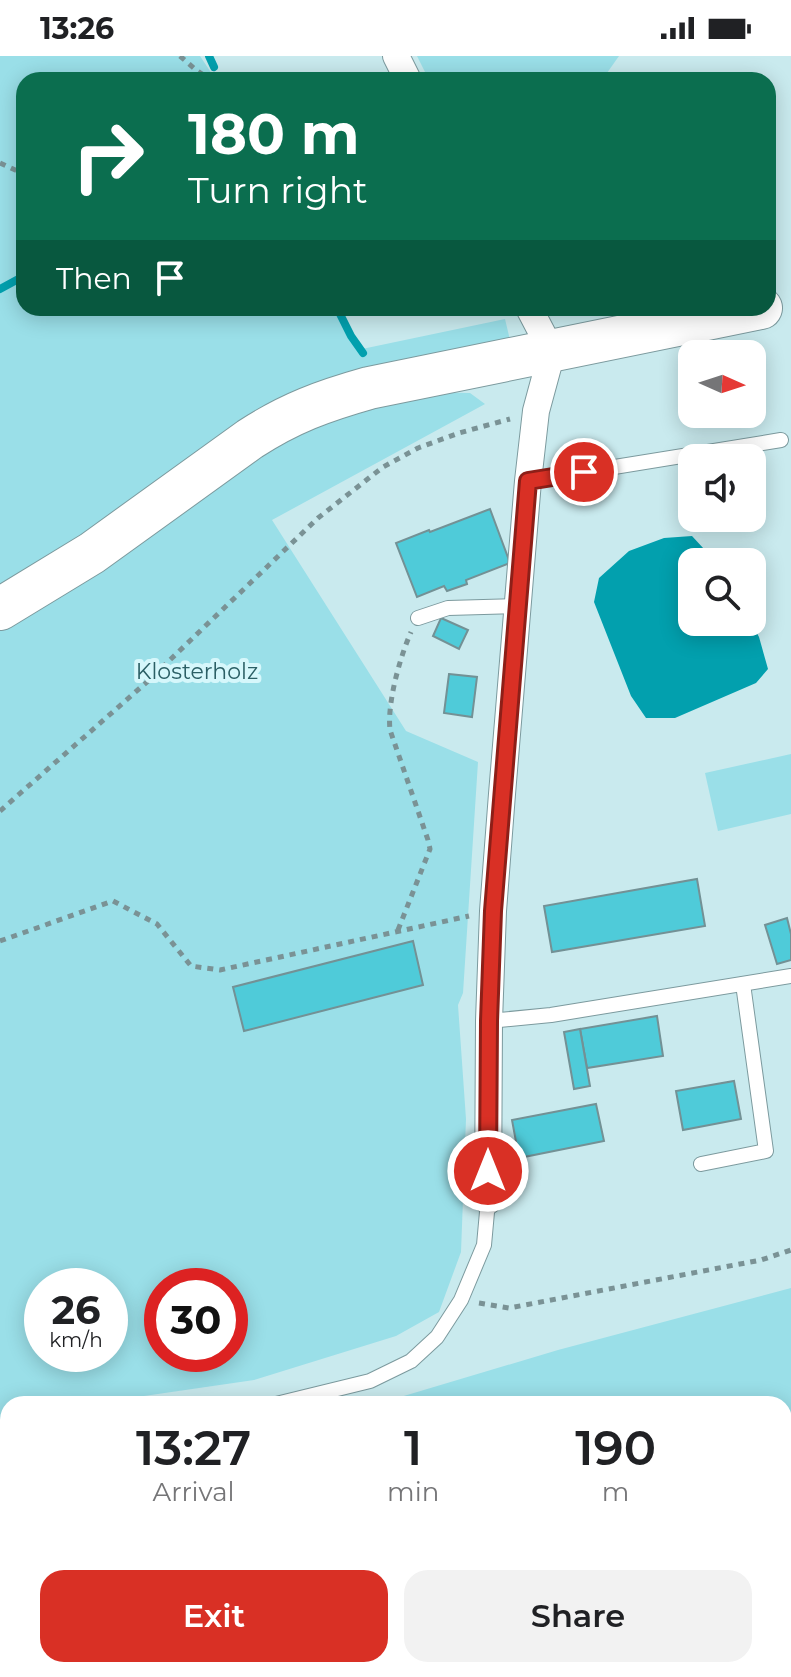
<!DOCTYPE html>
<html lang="en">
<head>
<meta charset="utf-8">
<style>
  :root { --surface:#fff; --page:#f2f2f2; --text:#202124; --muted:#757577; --accent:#d93025 }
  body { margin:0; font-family:Montserrat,sans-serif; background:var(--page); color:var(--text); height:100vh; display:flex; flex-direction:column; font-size:30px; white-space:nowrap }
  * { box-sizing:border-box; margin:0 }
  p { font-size:26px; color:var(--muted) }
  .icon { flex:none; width:44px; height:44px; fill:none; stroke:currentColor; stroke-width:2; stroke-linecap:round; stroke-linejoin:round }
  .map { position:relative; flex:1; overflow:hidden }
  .side { position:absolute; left:0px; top:1340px; width:792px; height:282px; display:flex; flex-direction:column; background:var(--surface); border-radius:24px 24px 0 0; box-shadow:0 4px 20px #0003 }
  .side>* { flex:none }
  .guide { position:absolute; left:16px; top:16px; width:760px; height:244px; border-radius:24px; box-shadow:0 4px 20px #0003; background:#0b6e4f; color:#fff; overflow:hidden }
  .needle { width:52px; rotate:93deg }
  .tools { position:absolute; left:678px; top:284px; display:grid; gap:16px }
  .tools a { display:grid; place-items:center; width:88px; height:88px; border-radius:16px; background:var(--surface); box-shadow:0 4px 20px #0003; font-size:40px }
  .speed { position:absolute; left:24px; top:1212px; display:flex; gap:16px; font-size:40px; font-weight:700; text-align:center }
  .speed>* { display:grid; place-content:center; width:104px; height:104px; border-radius:50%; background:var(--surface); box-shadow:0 4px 20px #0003; line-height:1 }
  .speed small { font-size:20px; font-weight:400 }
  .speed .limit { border:12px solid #d22; background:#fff; color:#111 }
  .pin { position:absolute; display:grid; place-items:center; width:68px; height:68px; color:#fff; margin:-34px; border:4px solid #fff; border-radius:50%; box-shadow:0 2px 8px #0007 }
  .me { position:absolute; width:88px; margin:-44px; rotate:0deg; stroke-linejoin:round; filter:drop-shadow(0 0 6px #0008) }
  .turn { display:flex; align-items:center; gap:28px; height:168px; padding:0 40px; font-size:36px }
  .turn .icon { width:104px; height:104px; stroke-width:2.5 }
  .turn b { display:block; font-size:56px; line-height:68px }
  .then { display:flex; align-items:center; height:76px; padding:0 40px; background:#0003; gap:16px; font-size:30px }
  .eta { display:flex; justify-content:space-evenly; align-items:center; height:136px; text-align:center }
  .eta b { font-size:48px; font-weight:600; line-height:56px }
  .cta { display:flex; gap:16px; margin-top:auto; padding:16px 40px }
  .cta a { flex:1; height:92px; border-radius:24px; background:var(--accent); color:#fff; font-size:32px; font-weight:600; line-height:92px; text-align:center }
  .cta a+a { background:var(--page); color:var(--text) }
  .status { display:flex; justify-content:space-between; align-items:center; height:56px; padding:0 40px; background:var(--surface); direction:ltr }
  .status svg { height:22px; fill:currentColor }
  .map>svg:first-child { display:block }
</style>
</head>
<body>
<div class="status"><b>13:26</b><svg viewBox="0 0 49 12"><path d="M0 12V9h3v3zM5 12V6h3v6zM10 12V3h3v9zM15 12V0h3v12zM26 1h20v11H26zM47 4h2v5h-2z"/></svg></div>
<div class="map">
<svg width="791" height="1621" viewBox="0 0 791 1621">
  <rect width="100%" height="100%" fill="#c9eaee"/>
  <g fill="#9adfe8" fill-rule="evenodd">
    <polygon points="0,0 200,0 216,24 24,24 24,252 340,252 362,293 505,263 510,284 366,319 0,536"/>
    <polygon points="417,0 619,0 602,24 429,24"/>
    <path d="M414,336l56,1 15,11 -213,116 134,211 72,31 -15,231 -5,12 8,114 -5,133 -22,60 -43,24 -142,44 -165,24h-81v13l-8,2v-795l277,-187zM42,1230h68v68h-68zM162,1230h68v68h-68z"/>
    <polygon points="791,698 791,758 718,775 705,717"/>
    <polygon points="791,1232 791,1621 0,1621 0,1411 8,1409 8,1614 784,1614 784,1348 377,1348 558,1294"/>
  </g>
  <polygon fill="#02a0ae" points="692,480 716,506 692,506 692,566 751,566 759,581 768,613 756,627 675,662 646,662 631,640 594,546 599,522 629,495 664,482"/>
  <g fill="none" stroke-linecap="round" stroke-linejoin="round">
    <g stroke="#02a0ae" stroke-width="8">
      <polyline points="209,0 214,11"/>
      <polyline points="0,233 24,220"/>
      <polyline points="337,252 351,280 363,297"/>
    </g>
  </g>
  <g fill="#4fcbd9" stroke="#739195" stroke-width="2">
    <polygon points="490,453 510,507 466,524 467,528 447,535 444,530 417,541 396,487 429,474 430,476"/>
    <polygon points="441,562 468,574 459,593 433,580"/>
    <polygon points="449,618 477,621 472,661 444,657"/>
    <polygon points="697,823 705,870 552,896 544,850"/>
    <polygon points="787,862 791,878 791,904 777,908 765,869"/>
    <polygon points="413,885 423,929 244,975 233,931"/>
    <polygon points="657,960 663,1000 587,1012 580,973"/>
    <polygon points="580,973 590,1030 574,1033 564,976"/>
    <polygon points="734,1025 741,1063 683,1074 676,1035"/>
    <polygon points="596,1048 604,1085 519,1102 512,1064"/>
  </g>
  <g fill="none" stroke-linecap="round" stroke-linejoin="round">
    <defs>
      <g id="lane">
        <polyline points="528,425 781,384"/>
        <polyline points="418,562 448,552 518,550"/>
        <polyline points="489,965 551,959 791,920"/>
        <polyline points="701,1108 766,1095 743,928"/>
        <polyline points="276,1348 370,1325 411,1305 437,1281 461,1244 484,1189 488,1145"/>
        <polyline points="0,1396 8,1394"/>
      </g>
      <g id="street">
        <polyline points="396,0 408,24"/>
        <polyline points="488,1145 489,965 493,855 502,738 528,425 536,355 552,296 529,252"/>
      </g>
      <path id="primary" d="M0,553l92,-56 158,-114c40,-26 73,-38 119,-51l392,-80"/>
    </defs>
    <use href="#lane" stroke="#7c9a9e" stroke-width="16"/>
    <use href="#street" stroke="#7c9a9e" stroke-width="28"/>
    <use href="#primary" stroke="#7c9a9e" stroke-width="44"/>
    <g stroke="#7a9295" stroke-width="5" stroke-dasharray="6 6" stroke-linecap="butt">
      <polyline points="180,0 196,14 211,24"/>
      <polyline points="0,107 24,118"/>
      <polyline points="0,755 148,625 318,462 383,411 418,392 459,377 510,363"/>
      <path d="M398,874l32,-81 -2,-9 -38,-110c-3,-27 10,-73 21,-98"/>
      <polyline points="0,885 113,845 157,868 191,910 220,914 469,860"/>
      <polyline points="479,1247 509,1252 761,1204 791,1194"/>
    </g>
    <use href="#lane" stroke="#fff" stroke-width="14"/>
    <use href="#street" stroke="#fff" stroke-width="26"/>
    <use href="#primary" stroke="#fff" stroke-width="42"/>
  </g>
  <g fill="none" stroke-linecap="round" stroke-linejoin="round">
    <defs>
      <polyline id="route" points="488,1115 489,965 493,855 528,425 584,416"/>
    </defs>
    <use href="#route" stroke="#8d1f18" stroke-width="20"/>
    <use href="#route" stroke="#d93025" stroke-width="14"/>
  </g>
  <g text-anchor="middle" stroke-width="8" stroke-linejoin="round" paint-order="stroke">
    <g font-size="22" fill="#2b5f65" stroke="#d6f7fb">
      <text x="197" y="623">Klosterholz</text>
    </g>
  </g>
</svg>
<div class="tools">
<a><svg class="needle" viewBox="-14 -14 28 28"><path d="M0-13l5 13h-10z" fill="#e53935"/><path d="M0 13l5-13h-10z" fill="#757577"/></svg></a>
<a><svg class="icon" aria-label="sound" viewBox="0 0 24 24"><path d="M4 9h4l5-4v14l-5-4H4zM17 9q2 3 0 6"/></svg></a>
<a><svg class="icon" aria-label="search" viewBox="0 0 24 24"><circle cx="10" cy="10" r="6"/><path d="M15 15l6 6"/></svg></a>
</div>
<div class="speed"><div>26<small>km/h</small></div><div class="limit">30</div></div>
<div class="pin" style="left:584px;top:416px;background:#d93025"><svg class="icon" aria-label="arrive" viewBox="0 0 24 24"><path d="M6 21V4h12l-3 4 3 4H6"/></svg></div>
<svg class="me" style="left:488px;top:1115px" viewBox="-20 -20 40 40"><circle r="17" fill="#d93025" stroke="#fff" stroke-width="3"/><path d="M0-11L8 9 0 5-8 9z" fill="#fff"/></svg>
<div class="guide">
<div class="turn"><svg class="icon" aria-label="right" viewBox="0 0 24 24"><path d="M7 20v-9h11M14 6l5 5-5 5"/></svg><div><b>180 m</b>Turn right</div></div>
<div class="then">Then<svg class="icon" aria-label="arrive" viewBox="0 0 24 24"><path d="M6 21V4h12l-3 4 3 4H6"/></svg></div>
</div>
<section class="side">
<div class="eta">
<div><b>13:27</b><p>Arrival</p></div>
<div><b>1</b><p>min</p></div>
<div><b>190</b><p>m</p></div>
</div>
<div class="cta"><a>Exit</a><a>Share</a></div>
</section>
</div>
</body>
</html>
